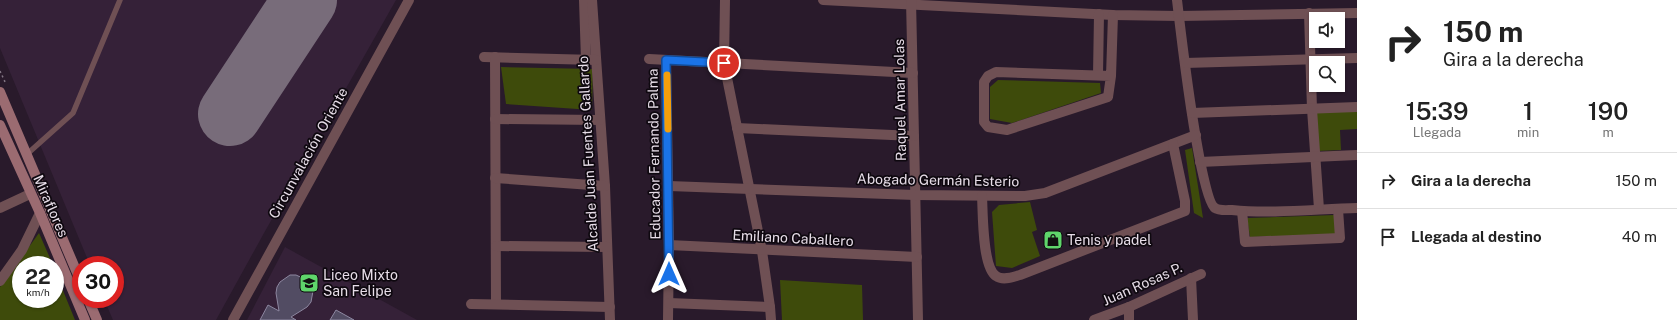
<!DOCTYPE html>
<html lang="es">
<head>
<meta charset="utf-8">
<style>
  :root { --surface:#fff; --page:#f2f2f2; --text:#222; --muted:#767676; --line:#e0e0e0 }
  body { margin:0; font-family:"Public Sans",sans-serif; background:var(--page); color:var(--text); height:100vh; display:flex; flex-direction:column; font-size:15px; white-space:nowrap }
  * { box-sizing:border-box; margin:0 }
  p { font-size:13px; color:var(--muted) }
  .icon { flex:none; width:22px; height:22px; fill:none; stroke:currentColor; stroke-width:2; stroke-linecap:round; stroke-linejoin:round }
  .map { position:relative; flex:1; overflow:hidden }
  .details { display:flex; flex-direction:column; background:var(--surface); width:320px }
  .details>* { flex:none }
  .guide { background:#fff; color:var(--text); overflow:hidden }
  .buttons { position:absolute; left:1309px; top:12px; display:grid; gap:8px }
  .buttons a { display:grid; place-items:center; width:36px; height:36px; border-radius:0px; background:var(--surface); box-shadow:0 1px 3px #0004; font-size:20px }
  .speed { position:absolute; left:12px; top:256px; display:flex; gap:8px; font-size:20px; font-weight:700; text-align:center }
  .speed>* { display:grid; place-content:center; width:52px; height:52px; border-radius:50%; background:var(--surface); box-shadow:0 1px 3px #0004; line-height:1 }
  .speed small { font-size:10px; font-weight:400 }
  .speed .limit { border:6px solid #d22; background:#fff; color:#111 }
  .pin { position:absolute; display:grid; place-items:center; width:34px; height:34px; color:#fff; margin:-17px; border:2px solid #fff; border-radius:50%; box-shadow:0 1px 4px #0007 }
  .me { position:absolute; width:44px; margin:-22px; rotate:0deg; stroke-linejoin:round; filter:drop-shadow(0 0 3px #0008) }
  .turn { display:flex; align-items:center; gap:14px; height:84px; padding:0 20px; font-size:18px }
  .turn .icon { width:52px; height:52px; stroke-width:2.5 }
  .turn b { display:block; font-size:28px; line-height:34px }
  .eta { display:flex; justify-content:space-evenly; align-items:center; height:68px; text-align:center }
  .eta b { font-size:24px; font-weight:600; line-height:28px }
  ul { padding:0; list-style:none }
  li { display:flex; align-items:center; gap:12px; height:56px; padding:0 20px; border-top:1px solid var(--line) }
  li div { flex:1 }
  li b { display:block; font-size:15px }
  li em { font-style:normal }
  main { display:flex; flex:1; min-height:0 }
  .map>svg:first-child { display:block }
</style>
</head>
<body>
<main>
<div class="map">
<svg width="1357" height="320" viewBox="0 0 1357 320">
  <rect width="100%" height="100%" fill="#291a2b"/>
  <g fill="#352138">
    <polygon points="0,0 396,0 264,233 216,320 113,320 104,299 115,299 115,265 90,265 0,48"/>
    <polygon points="285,247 417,320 247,320"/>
  </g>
  <g fill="#3e4b0b">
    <polygon points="501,67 593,69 592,110 506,104"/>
    <polygon points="998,80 1100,83 1101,93 1012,123 990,119 990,87"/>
    <polygon points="1357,109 1357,129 1340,130 1341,150 1317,151 1315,111"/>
    <polygon points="1192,148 1203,218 1194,213 1185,150"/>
    <polygon points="1030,202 1037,230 1032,232 1040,256 1012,268 996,266 992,212 999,205"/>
    <polygon points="1335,215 1336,235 1250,237 1247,218"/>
    <polygon points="39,233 53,265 21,265 21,299 55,299 55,271 75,320 0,320 0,287"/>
    <polygon points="780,280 862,285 863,320 782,320"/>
  </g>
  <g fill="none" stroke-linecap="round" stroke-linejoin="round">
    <polyline stroke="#786c7a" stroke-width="64" points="230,114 305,0"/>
  </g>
  <g fill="#524c63" stroke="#8d87a0">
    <polygon points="290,275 296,275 307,280 313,291 311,302 307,307 291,317 296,320 260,320 268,305 279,311 276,293 277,287 280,282"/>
    <polygon points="336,310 354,320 330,320"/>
  </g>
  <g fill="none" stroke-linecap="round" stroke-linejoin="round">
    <polyline stroke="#837685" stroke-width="1.5" stroke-dasharray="2 3" stroke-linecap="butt" points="0,71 6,84"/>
    <polyline stroke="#6f5054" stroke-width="5.5" points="26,155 73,113 120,0"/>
    <g stroke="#6f5054" stroke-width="10">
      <polyline points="584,0 586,60"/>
      <polyline points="592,0 605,186 610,320"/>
      <polyline points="725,0 724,63 762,251 770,307 771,320"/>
      <polyline points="823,0 1113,15 1179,16 1357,13"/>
      <polyline points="911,0 918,320"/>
      <path d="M1177,0c3,26 23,200 38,208 4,3 12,2 17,2 40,4 85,-1 125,-2"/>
      <polyline points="1309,13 1312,109 1319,209"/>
      <polyline points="484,57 596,60"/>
      <polyline points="495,57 496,304"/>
      <polyline points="649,59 913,73"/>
      <polyline points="666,60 669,245 668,320"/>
      <polyline points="1185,63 1357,58"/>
      <polyline points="1098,75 1099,14"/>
      <polyline points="1111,76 996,72 988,76 984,82 984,122 988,127 1007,130 1108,97 1111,76 1113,15"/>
      <polyline points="1192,113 1357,107"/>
      <polyline points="495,119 600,120"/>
      <polyline points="737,128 914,136"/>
      <polyline points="1200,162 1357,155"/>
      <polyline points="495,178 605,186"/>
      <polyline points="669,186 915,195 1025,196 1045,193 1196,135"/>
      <path d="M982,196c1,16 0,71 14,80 7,5 17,1 24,-1l165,-64v-10l-12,-57"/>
      <polyline points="0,208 30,194"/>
      <polyline points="1242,211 1245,242 1340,238 1338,209"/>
      <polyline points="669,245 917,257"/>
      <polyline points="496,246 607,247"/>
      <polyline points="1191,278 1193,320"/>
      <polyline points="0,281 22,250 40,213"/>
      <polyline points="669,303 770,307"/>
      <polyline points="471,304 610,307"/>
      <polyline points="1094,320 1129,307 1201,274"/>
      <polyline points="1129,320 1129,307"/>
    </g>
    <polyline stroke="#6f5054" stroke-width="10" points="233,320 409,0"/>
    <g stroke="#9b6b71" stroke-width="10">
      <polyline points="0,92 81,282"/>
      <polyline points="0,125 40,213 85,320"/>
      <polyline points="88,299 97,320"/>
    </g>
  </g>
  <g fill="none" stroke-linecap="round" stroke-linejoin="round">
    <defs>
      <polyline id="route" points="669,274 666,60 724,63"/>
    </defs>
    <use href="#route" stroke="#114b97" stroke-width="10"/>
    <use href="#route" stroke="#1a73e8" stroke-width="7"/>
    <polyline stroke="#f59e0b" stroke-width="7" points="667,75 668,129"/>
  </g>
  <defs>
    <symbol id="shop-square" viewBox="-11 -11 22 22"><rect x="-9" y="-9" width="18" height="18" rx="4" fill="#5fd56b" stroke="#0e080f"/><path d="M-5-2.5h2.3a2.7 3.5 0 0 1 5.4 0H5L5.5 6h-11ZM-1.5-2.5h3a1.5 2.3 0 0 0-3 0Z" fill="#111"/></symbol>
    <symbol id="school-square" viewBox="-11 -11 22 22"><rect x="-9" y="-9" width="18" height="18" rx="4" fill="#5fd56b" stroke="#0e080f"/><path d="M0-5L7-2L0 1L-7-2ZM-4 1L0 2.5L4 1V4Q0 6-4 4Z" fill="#111"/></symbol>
  </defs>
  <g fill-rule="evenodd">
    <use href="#shop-square" x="1042" y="229" width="22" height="22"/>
    <use href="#school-square" x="298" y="272" width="22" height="22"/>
  </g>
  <g text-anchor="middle" stroke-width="3.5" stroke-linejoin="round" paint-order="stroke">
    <g font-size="14" fill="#e7dde8" stroke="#0e080f">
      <text transform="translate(900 100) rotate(-91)" y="5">Raquel Amar Lolas</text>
      <text transform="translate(308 153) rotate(-61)" y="5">Circunvalación Oriente</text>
      <text transform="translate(588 154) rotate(-93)" y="5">Alcalde Juan Fuentes Gallardo</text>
      <text transform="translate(654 154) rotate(-91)" y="5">Educador Fernando Palma</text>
      <text transform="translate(938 180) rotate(1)" y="5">Abogado Germán Esterio</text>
      <text transform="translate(51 206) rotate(66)" y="5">Miraflores</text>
      <text transform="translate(793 238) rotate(3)" y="5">Emiliano Caballero</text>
      <text transform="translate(1142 284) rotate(-24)" y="5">Juan Rosas P.</text>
    </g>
    <g font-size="14" fill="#e7dde8" stroke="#0e080f" text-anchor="start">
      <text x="1067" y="245">Tenis y padel</text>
      <text x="323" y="280">Liceo Mixto<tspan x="323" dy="16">San Felipe</tspan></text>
    </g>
  </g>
</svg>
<div class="buttons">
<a><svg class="icon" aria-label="sound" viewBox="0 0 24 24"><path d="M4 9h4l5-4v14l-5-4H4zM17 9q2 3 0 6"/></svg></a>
<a><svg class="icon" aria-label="search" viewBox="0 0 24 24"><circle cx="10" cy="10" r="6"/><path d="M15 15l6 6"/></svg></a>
</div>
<div class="speed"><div>22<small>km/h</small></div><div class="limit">30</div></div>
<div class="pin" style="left:724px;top:63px;background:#d93025"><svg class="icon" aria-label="arrive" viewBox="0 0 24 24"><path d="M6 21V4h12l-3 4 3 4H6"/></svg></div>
<svg class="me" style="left:669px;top:274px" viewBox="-20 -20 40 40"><path d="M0-17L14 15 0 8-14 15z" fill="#1a73e8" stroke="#fff" stroke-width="4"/></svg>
</div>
<section class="details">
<div class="guide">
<div class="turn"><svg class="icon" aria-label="right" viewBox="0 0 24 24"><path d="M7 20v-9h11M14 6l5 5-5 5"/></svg><div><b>150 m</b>Gira a la derecha</div></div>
</div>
<div class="eta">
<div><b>15:39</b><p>Llegada</p></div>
<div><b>1</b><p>min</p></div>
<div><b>190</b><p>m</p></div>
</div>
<ul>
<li><svg class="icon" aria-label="right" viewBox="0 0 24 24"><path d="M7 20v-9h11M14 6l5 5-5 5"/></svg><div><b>Gira a la derecha</b></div><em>150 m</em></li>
<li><svg class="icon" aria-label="arrive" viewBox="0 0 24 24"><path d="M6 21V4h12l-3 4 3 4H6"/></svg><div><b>Llegada al destino</b></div><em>40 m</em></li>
</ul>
</section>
</main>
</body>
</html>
